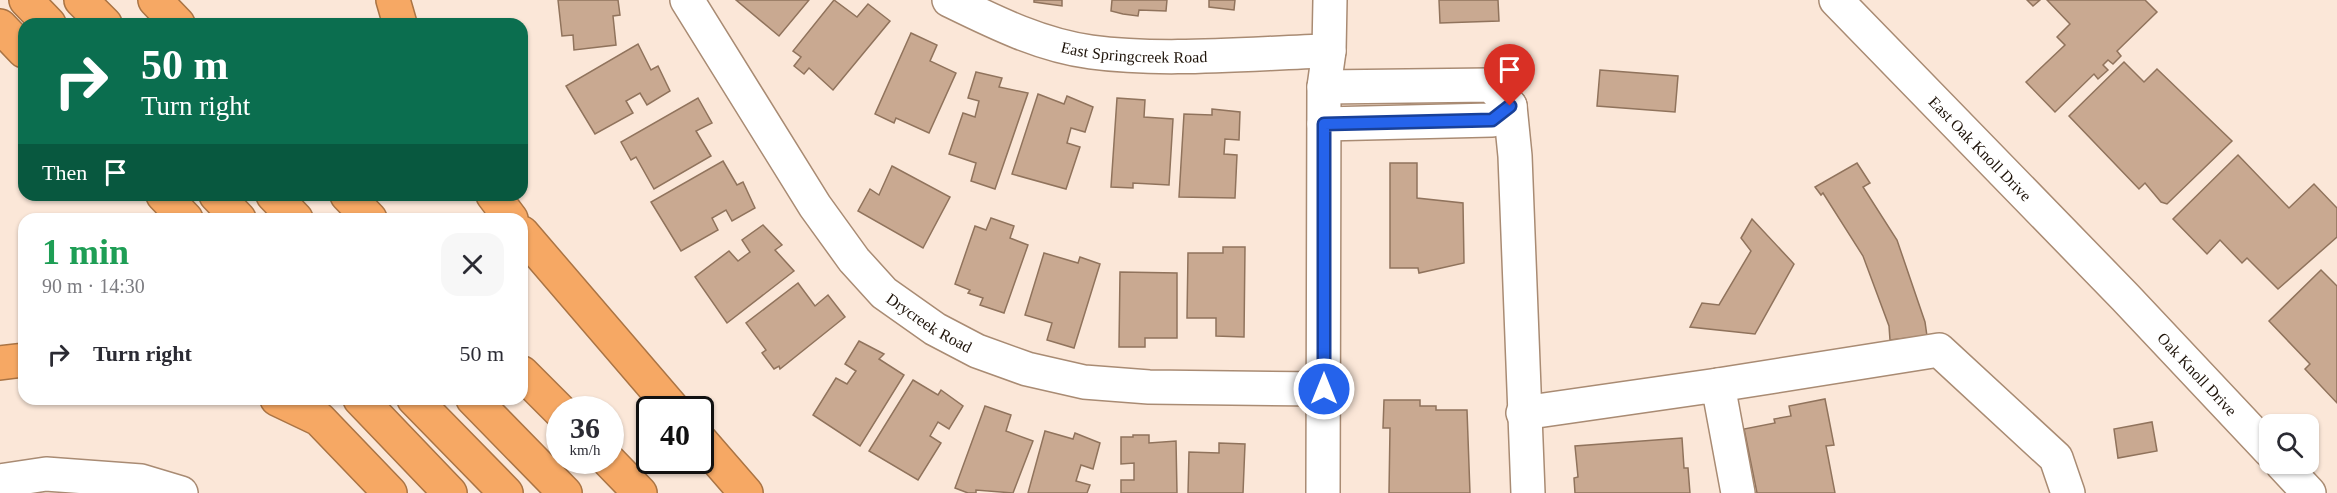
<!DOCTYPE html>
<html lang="en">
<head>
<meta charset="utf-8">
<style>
  :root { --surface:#fff; --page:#f7f7f7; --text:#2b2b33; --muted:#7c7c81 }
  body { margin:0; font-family:Georgia,serif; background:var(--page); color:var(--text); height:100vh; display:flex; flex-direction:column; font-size:22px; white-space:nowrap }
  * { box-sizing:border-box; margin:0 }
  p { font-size:20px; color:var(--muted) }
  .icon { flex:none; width:33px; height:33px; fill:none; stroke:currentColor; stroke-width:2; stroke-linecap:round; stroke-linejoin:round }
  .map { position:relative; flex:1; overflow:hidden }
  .drawer { position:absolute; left:18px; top:213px; width:510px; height:192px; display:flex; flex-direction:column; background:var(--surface); border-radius:18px; box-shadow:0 2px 4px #0004 }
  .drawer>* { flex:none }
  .guide { position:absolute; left:18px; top:18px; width:510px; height:183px; border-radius:18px; box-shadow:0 2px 4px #0004; background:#0b6e4f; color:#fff; overflow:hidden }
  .buttons { position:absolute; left:2259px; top:414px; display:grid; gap:12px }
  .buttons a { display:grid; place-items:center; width:60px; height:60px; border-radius:12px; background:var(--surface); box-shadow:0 2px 4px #0004; font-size:30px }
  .speed { position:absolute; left:546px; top:396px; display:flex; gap:12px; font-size:30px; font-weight:700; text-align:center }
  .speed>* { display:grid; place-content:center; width:78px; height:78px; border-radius:50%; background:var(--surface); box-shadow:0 2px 4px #0004; line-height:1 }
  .speed small { font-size:15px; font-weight:400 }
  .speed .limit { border:3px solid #111; border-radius:9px; background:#fff; color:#111 }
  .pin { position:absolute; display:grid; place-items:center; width:51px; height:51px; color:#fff; margin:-62px -26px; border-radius:50% 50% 50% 0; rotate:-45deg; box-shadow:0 0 6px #0007 }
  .pin .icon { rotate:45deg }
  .me { position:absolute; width:66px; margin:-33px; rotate:0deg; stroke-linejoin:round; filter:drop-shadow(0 0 4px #0008) }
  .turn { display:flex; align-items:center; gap:21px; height:126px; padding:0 24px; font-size:27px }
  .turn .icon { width:78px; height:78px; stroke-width:2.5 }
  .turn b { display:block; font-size:42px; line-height:51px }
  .then { display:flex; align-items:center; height:57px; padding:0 24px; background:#0003; gap:12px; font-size:22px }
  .round { display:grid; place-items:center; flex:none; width:63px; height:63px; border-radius:18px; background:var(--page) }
  .summary { display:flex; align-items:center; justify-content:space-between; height:102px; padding:0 24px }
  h1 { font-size:36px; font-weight:600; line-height:45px; color:#1e9e55 }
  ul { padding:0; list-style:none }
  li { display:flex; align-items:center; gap:18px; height:78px; padding:0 24px }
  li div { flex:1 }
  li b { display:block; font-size:22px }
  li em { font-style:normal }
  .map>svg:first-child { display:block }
</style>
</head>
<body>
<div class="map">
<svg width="2337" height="493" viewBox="0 0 2337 493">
  <rect width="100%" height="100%" fill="#fbe7d8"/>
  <g fill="#c9a991" stroke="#90735c" stroke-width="1.5">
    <polygon points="558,0 618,0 620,15 613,16 616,45 574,50 573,35 562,36"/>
    <polygon points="736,0 809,0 779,36"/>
    <polygon points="834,0 857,17 868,4 890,21 833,90 809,68 804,74 794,66 801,57 793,51"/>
    <polygon points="1034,0 1062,0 1062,6 1034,2"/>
    <polygon points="1112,0 1167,0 1166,11 1139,10 1138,16 1123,14 1111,11"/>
    <polygon points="1209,0 1235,0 1234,10 1209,7"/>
    <polygon points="1439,0 1498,0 1499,21 1440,23"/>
    <polygon points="2027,0 2040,0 2033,6"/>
    <polygon points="2047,0 2145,0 2157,12 2117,51 2121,56 2113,64 2108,60 2103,65 2108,70 2098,79 2094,74 2055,112 2026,82 2065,45 2057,37 2070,24"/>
    <polygon points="911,33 937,45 930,61 956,73 929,133 896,118 894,123 875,114"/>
    <polygon points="638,44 651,70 658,66 670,91 647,105 640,93 626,101 633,113 595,134 566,86"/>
    <polygon points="2124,62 2144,82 2157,69 2232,141 2167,204 2161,202 2145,183 2139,189 2069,116"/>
    <polygon points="1600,70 1678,76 1675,112 1597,106"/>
    <polygon points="976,72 1002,78 999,87 1028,93 995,189 971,181 976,163 949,154 963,113 975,117 979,101 968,98"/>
    <polygon points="1038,94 1064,104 1067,96 1093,107 1085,132 1071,128 1067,143 1080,147 1066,189 1012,174"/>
    <polygon points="698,98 712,123 696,131 711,156 654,189 636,157 631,160 621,142"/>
    <polygon points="1117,98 1145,100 1144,117 1173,119 1169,185 1133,183 1133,188 1111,187"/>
    <polygon points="1212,109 1240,112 1239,140 1225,139 1224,154 1237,155 1235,198 1179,197 1184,114 1212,115"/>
    <polygon points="2238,155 2289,208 2314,184 2337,208 2337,237 2278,289 2247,258 2242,263 2220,240 2207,254 2173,219"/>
    <polygon points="723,161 737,185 743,182 755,208 732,221 726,210 712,218 718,230 681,251 651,202"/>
    <polygon points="1390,163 1417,163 1417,198 1463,203 1464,263 1419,273 1418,268 1390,268"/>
    <polygon points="1857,163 1870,183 1863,187 1897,240 1925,322 1927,336 1890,340 1889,326 1863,256 1823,193 1821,195 1815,187"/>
    <polygon points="892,166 950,197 923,248 858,211 870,189 879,195"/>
    <polygon points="991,218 1014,226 1010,238 1028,245 1004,313 980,305 983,298 968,293 970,290 955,284 975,226 986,230"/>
    <polygon points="1752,219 1794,264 1755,334 1690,327 1702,303 1719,305 1751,251 1741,238"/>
    <polygon points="763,225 782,245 775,250 794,271 727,323 695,277 729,251 738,261 750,252 742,240"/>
    <polygon points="1223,247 1245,247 1244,337 1216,336 1216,318 1187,318 1188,253 1223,253"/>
    <polygon points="1044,253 1078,263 1080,257 1100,264 1074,348 1047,340 1052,323 1025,315"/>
    <polygon points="2321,270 2337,286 2337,403 2305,369 2310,364 2269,321"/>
    <polygon points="1120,272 1177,273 1177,338 1145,338 1145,347 1119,347"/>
    <polygon points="798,283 815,306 828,295 845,317 780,369 779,366 774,369 762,353 766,350 746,323"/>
    <polygon points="859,341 884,354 879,359 904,375 860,446 813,415 836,378 847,384 856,371 845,364"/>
    <polygon points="913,380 938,395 941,390 963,406 949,429 938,422 930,436 941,443 918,480 869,451"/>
    <polygon points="1825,399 1834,445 1826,446 1835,493 1757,493 1744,429 1775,423 1774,419 1791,416 1789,406"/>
    <polygon points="1384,400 1420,400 1420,406 1436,406 1436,410 1467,410 1470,493 1389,493 1390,428 1383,428"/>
    <polygon points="985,406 1011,415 1006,431 1033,441 1013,493 976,490 976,493 968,493 955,488"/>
    <polygon points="2152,422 2157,451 2118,458 2114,429"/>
    <polygon points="1045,431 1073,439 1075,433 1100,443 1093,469 1081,465 1076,481 1090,485 1087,493 1028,493"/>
    <polygon points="1133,435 1149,435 1149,443 1176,441 1177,493 1121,493 1121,480 1134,480 1134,463 1121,464 1121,437 1133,437"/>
    <polygon points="1682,438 1684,468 1688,468 1690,493 1575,493 1574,478 1578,477 1575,446"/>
    <polygon points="1219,443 1245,444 1243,493 1188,493 1189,452 1219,453"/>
  </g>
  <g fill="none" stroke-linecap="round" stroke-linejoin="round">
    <defs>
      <g id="minor">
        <path id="s1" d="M687,0l128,206 39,54 30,33 51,36 42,22 50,18 57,13 65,5 175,2"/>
        <path id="s2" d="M949,0c45,22 91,45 142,52 73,10 163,1 238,-1"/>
        <path id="s3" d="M1836,0l289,297 145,154"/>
        <polyline points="1324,87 1491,85 1510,106 1515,156 1528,493"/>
        <polyline points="1324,124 1492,120 1510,106"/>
        <polyline points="1718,385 1939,350 2056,458 2068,493"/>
        <polyline points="1523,413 1718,385 1738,493"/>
        <polyline points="2282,464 2309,493"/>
        <polyline points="0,481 46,474 141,481 181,493"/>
        <polyline points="1323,493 1324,87 1329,51 1330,0"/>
      </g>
      <g id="highway">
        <polyline points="26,0 49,24"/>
        <polyline points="81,0 105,24"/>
        <polyline points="155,0 178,24"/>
        <polyline points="393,0 400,24"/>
        <polyline points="0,26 24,51"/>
        <polyline points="163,195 186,219"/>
        <polyline points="216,195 239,219"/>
        <polyline points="273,195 296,219"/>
        <polyline points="347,195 370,219"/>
        <polyline points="493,195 511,219"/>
        <polyline points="522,233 674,410"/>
        <polyline points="0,363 24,360"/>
        <polyline points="522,373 560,411"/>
        <polyline points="277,399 319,419 390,493"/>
        <polyline points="360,399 450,493"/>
        <polyline points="414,399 506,493"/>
        <polyline points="473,399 565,493"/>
        <polyline points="700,440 746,493"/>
        <polyline points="608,460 640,493"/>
      </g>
    </defs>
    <use href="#minor" stroke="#a98b73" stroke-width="36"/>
    <use href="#highway" stroke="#aa7444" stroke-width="36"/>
    <use href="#minor" stroke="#fff" stroke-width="33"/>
    <use href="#highway" stroke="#f6a864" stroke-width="33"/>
  </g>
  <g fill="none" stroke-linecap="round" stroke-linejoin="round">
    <defs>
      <polyline id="route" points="1324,389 1324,124 1492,120 1510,106"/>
    </defs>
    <use href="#route" stroke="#184099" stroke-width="15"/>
    <use href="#route" stroke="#2563eb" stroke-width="10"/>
  </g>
  <g text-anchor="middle" stroke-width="4.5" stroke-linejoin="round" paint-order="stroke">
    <g font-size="16" fill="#1e1309" stroke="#fbe7d8">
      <text dy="6" stroke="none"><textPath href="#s2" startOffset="195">East Springcreek Road</textPath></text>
      <text dy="6" stroke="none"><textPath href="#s3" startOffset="207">East Oak Knoll Drive</textPath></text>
      <text dy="6" stroke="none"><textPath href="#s1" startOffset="408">Drycreek Road</textPath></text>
      <text dy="6" stroke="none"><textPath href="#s3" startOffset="520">Oak Knoll Drive</textPath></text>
    </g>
  </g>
</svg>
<div class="buttons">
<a><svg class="icon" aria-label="search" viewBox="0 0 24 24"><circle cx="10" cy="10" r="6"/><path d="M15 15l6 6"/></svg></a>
</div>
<div class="speed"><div>36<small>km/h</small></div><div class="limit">40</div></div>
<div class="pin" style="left:1510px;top:106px;background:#d93025"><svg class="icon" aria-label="arrive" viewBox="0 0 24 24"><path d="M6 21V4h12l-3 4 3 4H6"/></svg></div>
<svg class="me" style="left:1324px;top:389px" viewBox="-20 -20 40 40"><circle r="17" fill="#2563eb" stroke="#fff" stroke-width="3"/><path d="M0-11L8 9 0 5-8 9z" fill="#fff"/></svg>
<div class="guide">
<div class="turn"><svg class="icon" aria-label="right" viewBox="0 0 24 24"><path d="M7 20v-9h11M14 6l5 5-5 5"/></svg><div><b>50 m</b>Turn right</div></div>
<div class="then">Then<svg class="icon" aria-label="arrive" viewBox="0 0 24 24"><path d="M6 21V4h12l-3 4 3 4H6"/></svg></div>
</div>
<section class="drawer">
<div class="summary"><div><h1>1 min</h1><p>90 m · 14:30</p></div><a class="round"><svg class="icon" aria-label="close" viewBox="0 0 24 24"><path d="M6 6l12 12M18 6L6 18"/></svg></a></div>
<ul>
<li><svg class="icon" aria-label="right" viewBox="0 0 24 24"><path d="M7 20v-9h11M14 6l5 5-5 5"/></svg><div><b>Turn right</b></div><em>50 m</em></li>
</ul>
</section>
</div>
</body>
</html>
